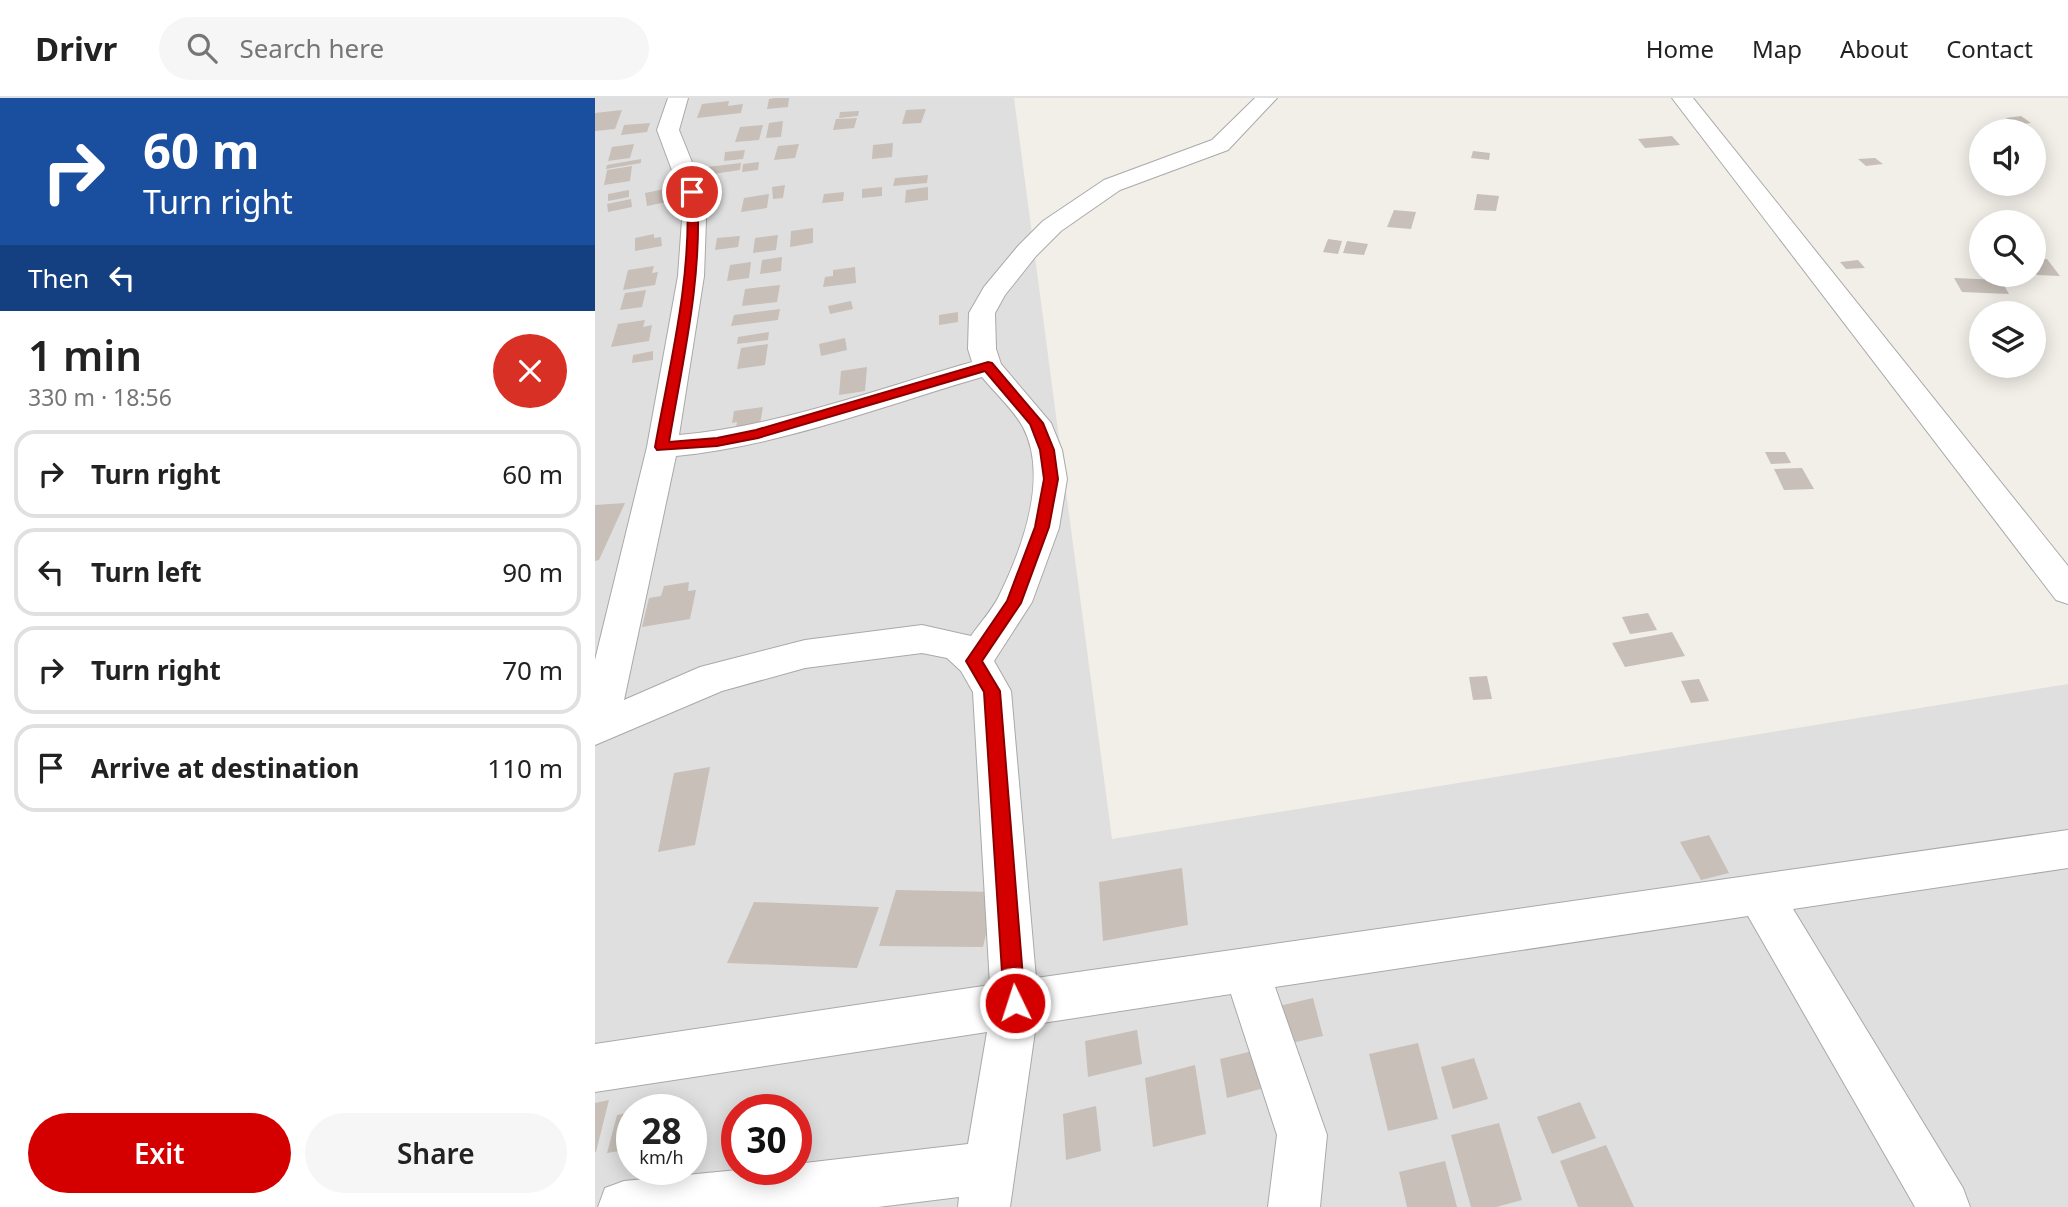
<!DOCTYPE html>
<html lang="en">
<head>
<meta charset="utf-8">
<style>
  :root { --surface:#fff; --page:#f6f6f6; --text:#222; --muted:#767676; --line:#e0e0e0; --accent:#d40000 }
  body { margin:0; font-family:"Noto Sans",sans-serif; background:var(--page); color:var(--text); height:100vh; display:flex; flex-direction:column; font-size:26px; white-space:nowrap }
  * { box-sizing:border-box; margin:0 }
  p { font-size:23px; color:var(--muted) }
  .icon { flex:none; width:38px; height:38px; fill:none; stroke:currentColor; stroke-width:2; stroke-linecap:round; stroke-linejoin:round }
  .map { position:relative; flex:1; overflow:hidden }
  .sheet { display:flex; flex-direction:column; background:var(--surface); width:595px }
  .sheet>* { flex:none }
  .top-card { background:#1a4fa0; color:#fff; overflow:hidden }
  .fabs { position:absolute; left:1374px; top:21px; display:grid; gap:14px }
  .fabs a { display:grid; place-items:center; width:77px; height:77px; border-radius:50%; background:var(--surface); box-shadow:0 4px 18px #0003; font-size:35px }
  .speed { position:absolute; left:21px; top:996px; display:flex; gap:14px; font-size:35px; font-weight:700; text-align:center }
  .speed>* { display:grid; place-content:center; width:91px; height:91px; border-radius:50%; background:var(--surface); box-shadow:0 4px 18px #0003; line-height:1 }
  .speed small { font-size:18px; font-weight:400 }
  .speed .limit { border:10px solid #d22; background:#fff; color:#111 }
  .pin { position:absolute; display:grid; place-items:center; width:60px; height:60px; color:#fff; margin:-30px; border:4px solid #fff; border-radius:50%; box-shadow:0 2px 7px #0007 }
  .me { position:absolute; width:77px; margin:-38px; rotate:356deg; stroke-linejoin:round; filter:drop-shadow(0 0 5px #0008) }
  .turn { display:flex; align-items:center; gap:24px; height:147px; padding:0 28px; font-size:32px }
  .turn .icon { width:91px; height:91px; stroke-width:2.5 }
  .turn b { display:block; font-size:49px; line-height:60px }
  .then { display:flex; align-items:center; height:66px; padding:0 28px; background:#0003; gap:14px; font-size:26px }
  .round { display:grid; place-items:center; flex:none; width:74px; height:74px; border-radius:37px; background:var(--page) }
  .headline { display:flex; align-items:center; justify-content:space-between; height:119px; padding:0 28px }
  h1 { font-size:42px; font-weight:600; line-height:52px }
  .action { display:flex; gap:14px; margin-top:auto; padding:14px 28px }
  .action a { flex:1; height:80px; border-radius:42px; background:var(--accent); color:#fff; font-size:28px; font-weight:600; line-height:80px; text-align:center }
  .action a+a { background:var(--page); color:var(--text) }
  ul { padding:0; list-style:none }
  li { display:flex; align-items:center; gap:21px; height:88px; margin:0 14px 10px; padding:0 14px; border:4px solid var(--line); border-radius:21px }
  li div { flex:1 }
  li b { display:block; font-size:26px }
  li em { font-style:normal }
  header { display:flex; align-items:center; gap:42px; box-sizing:border-box; height:98px; padding:0 35px; background:var(--surface); border-bottom:2px solid var(--line) }
  header strong { font-size:33px }
  nav { display:flex; gap:38px; margin-inline-start:auto; font-size:24px }
  .search { width:490px; height:63px; background:var(--page); display:flex; align-items:center; gap:18px; box-sizing:border-box; padding:0 24px; border-radius:38px; color:var(--muted); font-size:26px }
  main { display:flex; flex:1; min-height:0 }
  .map>svg:first-child { display:block }
</style>
</head>
<body>
<header>
<strong>Drivr</strong>
<div class="search"><svg class="icon" aria-label="search" viewBox="0 0 24 24"><circle cx="10" cy="10" r="6"/><path d="M15 15l6 6"/></svg>Search here</div>
<nav><a>Home</a><a>Map</a><a>About</a><a>Contact</a></nav>
</header>
<main>
<section class="sheet">
<div class="top-card">
<div class="turn"><svg class="icon" aria-label="right" viewBox="0 0 24 24"><path d="M7 20v-9h11M14 6l5 5-5 5"/></svg><div><b>60 m</b>Turn right</div></div>
<div class="then">Then<svg class="icon" aria-label="left" viewBox="0 0 24 24"><path d="M17 20v-9H6M10 6l-5 5 5 5"/></svg></div>
</div>
<div class="headline"><div><h1>1 min</h1><p>330 m · 18:56</p></div><a class="round" style="background:#d93025;color:#fff"><svg class="icon" aria-label="close" viewBox="0 0 24 24"><path d="M6 6l12 12M18 6L6 18"/></svg></a></div>
<ul>
<li><svg class="icon" aria-label="right" viewBox="0 0 24 24"><path d="M7 20v-9h11M14 6l5 5-5 5"/></svg><div><b>Turn right</b></div><em>60 m</em></li>
<li><svg class="icon" aria-label="left" viewBox="0 0 24 24"><path d="M17 20v-9H6M10 6l-5 5 5 5"/></svg><div><b>Turn left</b></div><em>90 m</em></li>
<li><svg class="icon" aria-label="right" viewBox="0 0 24 24"><path d="M7 20v-9h11M14 6l5 5-5 5"/></svg><div><b>Turn right</b></div><em>70 m</em></li>
<li><svg class="icon" aria-label="arrive" viewBox="0 0 24 24"><path d="M6 21V4h12l-3 4 3 4H6"/></svg><div><b>Arrive at destination</b></div><em>110 m</em></li>
</ul>
<div class="action"><a>Exit</a><a>Share</a></div>
</section>
<div class="map">
<svg width="1473" height="1109" viewBox="0 0 1473 1109">
  <rect width="100%" height="100%" fill="#f2efe9"/>
  <path fill="#e0dfdf" fill-rule="evenodd" d="M0,0h419l98,741 956,-155v523h-1473zM37,1012h59v59h-59zM142,1012h59v59h-59z"/>
  <g fill="#c7bfb8">
    <polygon points="180,0 194,0 193,9 172,11 174,1"/>
    <polygon points="134,3 133,8 148,6 146,15 102,20 107,6"/>
    <polygon points="331,11 326,25 307,26 311,12"/>
    <polygon points="27,12 20,31 0,33 0,15"/>
    <polygon points="264,13 263,18 244,20 245,14"/>
    <polygon points="1426,18 1436,25 1421,27 1411,20"/>
    <polygon points="262,20 259,30 238,32 241,21"/>
    <polygon points="188,23 186,39 171,40 174,25"/>
    <polygon points="55,25 52,34 26,37 29,27"/>
    <polygon points="168,27 164,42 140,44 145,29"/>
    <polygon points="1077,38 1085,47 1050,50 1043,41"/>
    <polygon points="298,45 297,59 277,61 278,47"/>
    <polygon points="39,46 35,60 13,63 17,49"/>
    <polygon points="204,46 200,60 179,62 183,48"/>
    <polygon points="150,52 148,61 129,63 130,54"/>
    <polygon points="878,53 895,55 894,62 876,60"/>
    <polygon points="1280,60 1288,66 1271,68 1263,61"/>
    <polygon points="46,61 46,65 11,71 12,67"/>
    <polygon points="164,64 163,72 147,74 148,66"/>
    <polygon points="146,65 145,72 111,77 112,69"/>
    <polygon points="37,68 35,83 9,87 12,72"/>
    <polygon points="333,77 332,85 298,88 300,80"/>
    <polygon points="190,87 188,100 178,101 177,89"/>
    <polygon points="287,89 287,98 267,100 267,91"/>
    <polygon points="333,89 333,102 310,105 311,92"/>
    <polygon points="74,90 76,103 52,108 50,95"/>
    <polygon points="34,92 34,99 13,103 13,96"/>
    <polygon points="249,94 248,103 227,105 229,96"/>
    <polygon points="174,96 172,110 146,114 149,100"/>
    <polygon points="882,96 904,98 901,113 879,112"/>
    <polygon points="36,101 37,109 13,114 12,106"/>
    <polygon points="799,112 821,114 816,131 792,129"/>
    <polygon points="218,130 218,145 195,149 196,133"/>
    <polygon points="59,136 59,140 66,139 67,148 40,153 40,140"/>
    <polygon points="183,137 181,152 158,155 160,140"/>
    <polygon points="145,138 143,149 120,152 122,140"/>
    <polygon points="733,141 747,143 743,156 728,154"/>
    <polygon points="752,143 773,146 769,157 748,155"/>
    <polygon points="187,159 186,173 165,176 167,162"/>
    <polygon points="1438,161 1452,161 1465,178 1442,177 1438,173"/>
    <polygon points="1263,162 1270,170 1251,171 1245,164"/>
    <polygon points="156,164 154,180 132,183 135,167"/>
    <polygon points="59,168 57,175 63,174 60,187 28,192 33,172"/>
    <polygon points="260,169 261,185 228,189 230,179 238,178 238,172"/>
    <polygon points="1359,180 1406,182 1414,196 1367,194"/>
    <polygon points="185,187 182,204 147,208 150,191"/>
    <polygon points="51,192 47,209 25,212 30,195"/>
    <polygon points="256,203 258,211 235,216 233,208"/>
    <polygon points="185,211 183,222 136,228 139,217"/>
    <polygon points="363,214 363,224 344,227 344,217"/>
    <polygon points="50,222 48,229 57,227 54,243 16,249 23,226"/>
    <polygon points="174,234 173,242 142,246 143,239"/>
    <polygon points="250,240 252,252 226,258 224,246"/>
    <polygon points="173,246 170,267 142,271 146,250"/>
    <polygon points="58,253 58,262 37,265 38,257"/>
    <polygon points="272,269 270,293 244,297 246,273"/>
    <polygon points="168,309 165,326 141,330 142,324 137,325 139,313"/>
    <polygon points="1170,354 1190,354 1196,365 1176,366"/>
    <polygon points="1207,370 1219,391 1189,392 1179,371"/>
    <polygon points="30,405 4,462 0,463 0,407"/>
    <polygon points="94,484 93,493 101,492 95,521 47,529 54,500 66,498 69,488"/>
    <polygon points="1053,515 1062,532 1035,536 1027,519"/>
    <polygon points="1077,534 1090,558 1030,569 1017,545"/>
    <polygon points="892,578 897,601 878,602 874,579"/>
    <polygon points="1104,581 1114,603 1096,605 1086,583"/>
    <polygon points="115,669 100,747 63,754 79,675"/>
    <polygon points="1114,737 1134,775 1106,782 1085,744"/>
    <polygon points="587,770 593,827 508,843 504,784"/>
    <polygon points="301,792 401,794 388,849 284,848"/>
    <polygon points="159,804 284,809 262,870 132,865"/>
    <polygon points="718,900 728,938 687,947 680,909"/>
    <polygon points="542,932 547,966 493,979 490,943"/>
    <polygon points="823,945 843,1021 793,1033 774,956"/>
    <polygon points="666,951 673,989 632,1000 625,961"/>
    <polygon points="879,960 893,1001 858,1011 846,969"/>
    <polygon points="600,967 611,1036 558,1049 550,980"/>
    <polygon points="14,1002 1,1054 0,1054 0,1005"/>
    <polygon points="985,1004 1001,1040 957,1056 942,1019"/>
    <polygon points="501,1008 506,1053 471,1062 468,1016"/>
    <polygon points="37,1014 37,1051 12,1055 22,1017"/>
    <polygon points="904,1025 927,1102 901,1109 876,1109 856,1037"/>
    <polygon points="1011,1047 1039,1109 983,1109 965,1063"/>
    <polygon points="850,1063 862,1109 812,1109 804,1074"/>
  </g>
  <g fill="none" stroke-linecap="round" stroke-linejoin="round">
    <defs>
      <g id="street">
        <path d="M73,0h20l-9,32 25,62 2,28 -2,56 -25,159c97,-8 199,-46 293,-73l-4,-13 1,-36 15,-26 34,-41 25,-25 61,-41 108,-40 43,-42h22l-49,52 -108,40 -59,41 -25,25 -31,39 -10,18 1,36 5,15 50,59 11,27 5,29 -8,49 -27,74 -38,59 17,30 25,287 1032,-148v38l-275,41 170,279 7,19h-55l-167,-291 -473,71 52,148 -7,72h-52l9,-72 -46,-141 -195,30 -26,183h-52l1,-10 -81,10h-280l7,-19 19,-7 124,-12h48v-5l172,-20 19,-112 -392,60v-48l395,-59 -17,-293 -12,-21 -14,-13 -25,-5 -117,15 -83,23 -127,54v-85l52,-213 31,-171 4,-56 -2,-28 -23,-62zM387,279c13,16 31,32 41,50 26,50 -1,122 -24,169 -7,14 -19,27 -28,40l-49,-11 -117,15 -105,27 -76,33 52,-244c104,-10 206,-50 306,-79z"/>
        <polygon points="1077,0 1098,0 1473,468 1473,506 1461,502"/>
      </g>
    </defs>
    <use href="#street" stroke="#a9a9a9" stroke-width="2"/>
    <use href="#street" fill="#fff" fill-rule="evenodd"/>
  </g>
  <path fill="#d40000" stroke="#8a0000" stroke-width="2" d="M97,91l5,3c6,84 -14,167 -28,250l48,-4 39,-8 232,-68 4,1 51,60 11,27 4,29 -9,48 -28,76 -39,58 18,30 25,312 -3,7 -7,3 -8,-3 -3,-7 -20,-311 -18,-31 41,-60 28,-74 9,-48 -4,-29 -10,-26 -45,-53 -227,67 -41,8 -60,4 -2,-3c15,-84 37,-169 32,-255z"/>
</svg>
<div class="fabs">
<a><svg class="icon" aria-label="sound" viewBox="0 0 24 24"><path d="M4 9h4l5-4v14l-5-4H4zM17 9q2 3 0 6"/></svg></a>
<a><svg class="icon" aria-label="search" viewBox="0 0 24 24"><circle cx="10" cy="10" r="6"/><path d="M15 15l6 6"/></svg></a>
<a><svg class="icon" aria-label="layers" viewBox="0 0 24 24"><path d="M12 4l9 5-9 5-9-5zM3 14l9 5 9-5"/></svg></a>
</div>
<div class="speed"><div>28<small>km/h</small></div><div class="limit">30</div></div>
<div class="pin" style="left:97px;top:94px;background:#d93025"><svg class="icon" aria-label="arrive" viewBox="0 0 24 24"><path d="M6 21V4h12l-3 4 3 4H6"/></svg></div>
<svg class="me" style="left:420px;top:905px" viewBox="-20 -20 40 40"><circle r="17" fill="#d40000" stroke="#fff" stroke-width="3"/><path d="M0-11L8 9 0 5-8 9z" fill="#fff"/></svg>
</div>
</main>
</body>
</html>
